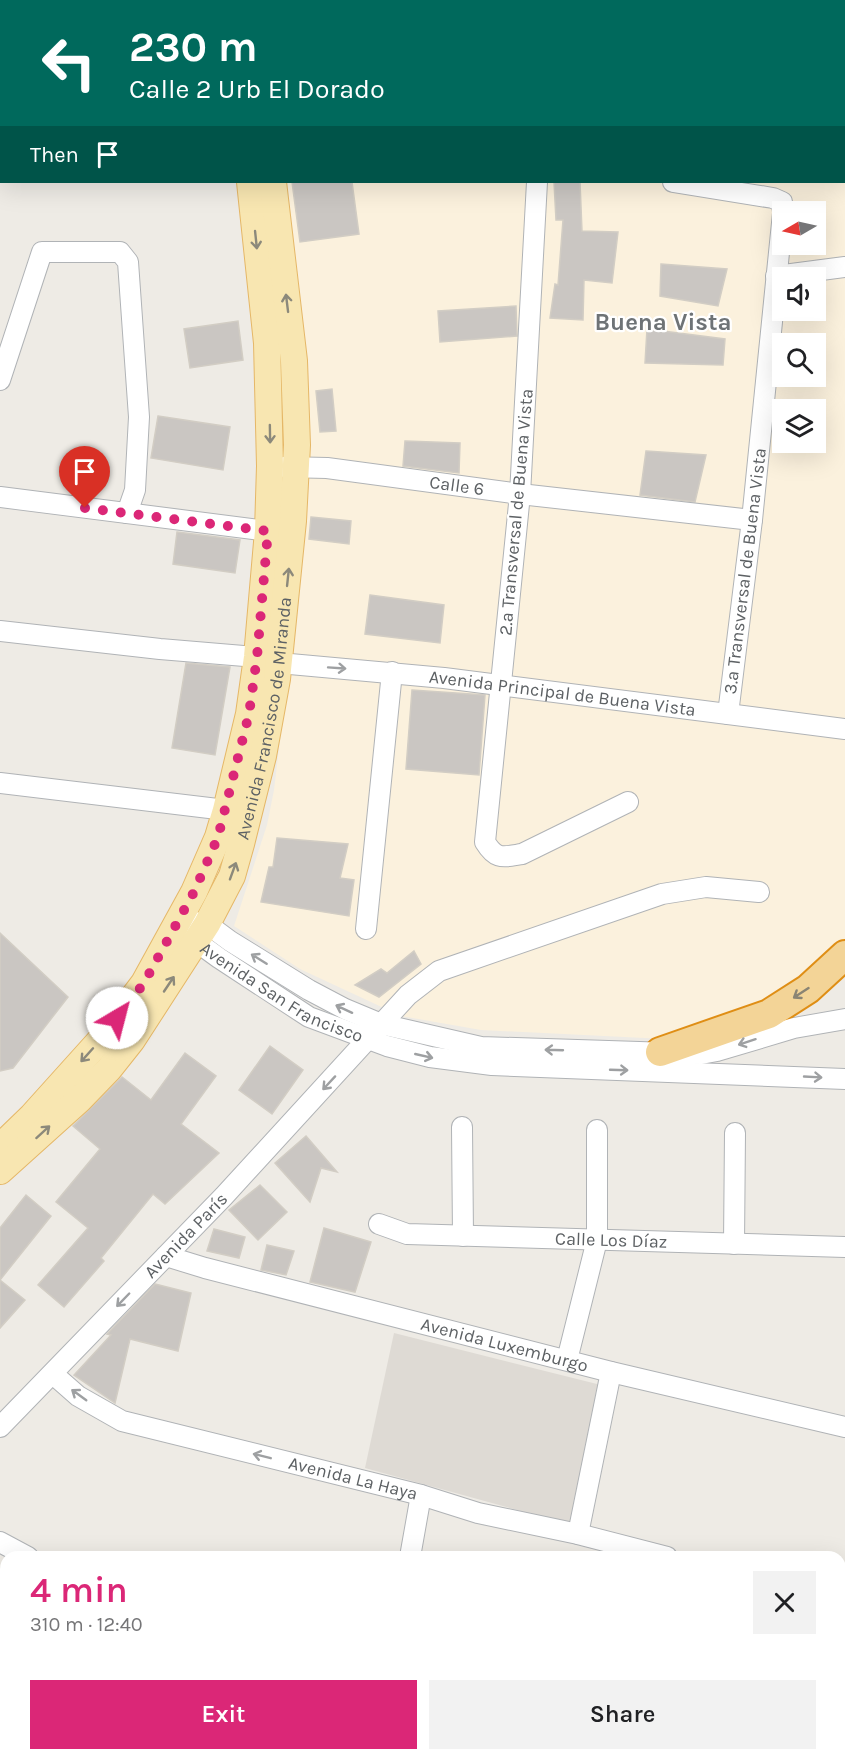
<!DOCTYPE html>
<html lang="en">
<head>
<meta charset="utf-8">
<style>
  :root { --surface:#fff; --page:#f2f2f2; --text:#202124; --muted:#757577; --accent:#db2777 }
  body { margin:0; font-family:Karla,sans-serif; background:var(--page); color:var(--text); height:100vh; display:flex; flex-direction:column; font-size:22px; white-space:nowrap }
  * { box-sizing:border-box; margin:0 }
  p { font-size:20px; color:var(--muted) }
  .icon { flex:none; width:33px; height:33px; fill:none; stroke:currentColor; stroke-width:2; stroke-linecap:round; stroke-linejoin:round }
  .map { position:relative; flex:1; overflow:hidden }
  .details { position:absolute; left:0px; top:1551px; width:846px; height:210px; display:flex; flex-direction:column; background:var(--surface); border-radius:18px 18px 0 0; box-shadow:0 6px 24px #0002 }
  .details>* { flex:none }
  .guide { position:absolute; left:0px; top:0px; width:846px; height:183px; box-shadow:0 6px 24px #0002; background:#00695c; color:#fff; overflow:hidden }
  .needle { width:39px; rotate:261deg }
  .tools { position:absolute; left:772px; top:201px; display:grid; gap:12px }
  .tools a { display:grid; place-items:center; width:54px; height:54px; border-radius:0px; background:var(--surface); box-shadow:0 6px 24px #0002; font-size:30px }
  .pin { position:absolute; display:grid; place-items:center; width:51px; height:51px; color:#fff; margin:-62px -26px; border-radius:50% 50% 50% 0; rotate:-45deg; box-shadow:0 0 6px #0007 }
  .pin .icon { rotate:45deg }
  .me { position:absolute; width:66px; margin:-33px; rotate:37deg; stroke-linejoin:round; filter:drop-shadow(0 0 4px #0008) }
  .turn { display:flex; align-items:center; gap:21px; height:126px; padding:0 30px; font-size:27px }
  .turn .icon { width:78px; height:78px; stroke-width:2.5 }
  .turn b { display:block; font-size:42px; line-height:51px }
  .then { display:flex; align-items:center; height:57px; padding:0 30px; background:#0003; gap:12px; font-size:22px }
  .round { display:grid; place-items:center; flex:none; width:63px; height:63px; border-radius:0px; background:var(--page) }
  .overview { display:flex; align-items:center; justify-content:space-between; height:102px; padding:0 30px }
  h1 { font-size:36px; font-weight:600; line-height:45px; color:var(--accent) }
  .action { display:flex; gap:12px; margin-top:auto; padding:12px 30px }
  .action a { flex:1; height:69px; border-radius:0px; background:var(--accent); color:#fff; font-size:24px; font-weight:600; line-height:69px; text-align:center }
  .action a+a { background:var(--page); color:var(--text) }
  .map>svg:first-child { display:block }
</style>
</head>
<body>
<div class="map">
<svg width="845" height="1761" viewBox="0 0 845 1761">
  <rect width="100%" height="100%" fill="#eeebe5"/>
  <path fill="#fbf1dd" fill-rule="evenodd" d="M259,0h586v946l-66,50 -114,43 -184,-9 -80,-14 -101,-47 -66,-43 33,-101 7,-35 19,-160 -16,-448h567v-180zM783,212h33v32h-33zM783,278h33v32h-33zM783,344h33v32h-33zM783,410h33v32h-33z"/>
  <polygon fill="#dedad4" points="394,1333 601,1385 571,1525 365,1468"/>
  <g fill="#cac6c2" stroke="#d2cdc4" stroke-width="1.5">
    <polygon points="292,182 352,182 359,234 300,242"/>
    <polygon points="554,182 580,182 582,231 618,232 612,283 584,280 583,320 550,318 555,284 558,285 563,220 556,220"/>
    <polygon points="661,264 727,269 718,306 660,296"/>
    <polygon points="516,306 517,336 440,342 438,311"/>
    <polygon points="238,321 243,360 190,368 184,329"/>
    <polygon points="647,329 725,339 723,365 645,363"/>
    <polygon points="332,389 336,431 320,432 316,391"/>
    <polygon points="158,416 230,427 223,470 151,458"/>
    <polygon points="405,441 460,443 459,473 403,466"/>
    <polygon points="646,451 706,455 695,502 640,495"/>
    <polygon points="311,517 351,521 349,544 309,539"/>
    <polygon points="177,532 240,540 235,573 173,564"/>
    <polygon points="370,595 444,605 440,643 365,634"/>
    <polygon points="186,663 230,667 215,755 172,748"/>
    <polygon points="412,690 485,695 479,775 406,769"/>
    <polygon points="277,838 348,844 340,878 354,880 349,916 261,902 269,867 273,867"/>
    <polygon points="0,933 68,997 13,1068 0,1071"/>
    <polygon points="414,951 421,964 379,997 355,985 381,969 387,973"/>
    <polygon points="270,1046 303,1070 272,1114 239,1090"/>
    <polygon points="185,1053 216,1076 181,1124 219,1153 165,1204 153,1194 101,1258 104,1261 64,1307 38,1285 88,1228 56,1202 100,1149 73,1126 122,1077 151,1100"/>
    <polygon points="306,1136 337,1172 321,1168 310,1202 275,1163"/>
    <polygon points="260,1185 287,1212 258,1240 229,1210"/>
    <polygon points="26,1195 51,1216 0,1280 0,1228"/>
    <polygon points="324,1228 371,1242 355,1292 310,1282"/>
    <polygon points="214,1229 245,1237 239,1258 207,1251"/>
    <polygon points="267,1245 294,1251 286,1275 261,1270"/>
    <polygon points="0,1280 25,1300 0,1328"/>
    <polygon points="155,1284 191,1293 178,1351 130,1339 115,1403 74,1375 111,1335 107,1334"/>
  </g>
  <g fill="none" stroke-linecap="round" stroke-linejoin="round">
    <defs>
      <g id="minor">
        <polyline points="445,0 446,2"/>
        <polyline points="601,0 601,2"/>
        <path d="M537,182l-17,312 -35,348c11,18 17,15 37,12l106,-52"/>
        <polyline points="673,182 773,198 782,202 783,212"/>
        <polyline points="776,276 845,267"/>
        <polyline points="0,380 42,252 120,252 128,262 139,417 135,490 127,513"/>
        <path id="s1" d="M284,467l43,1 193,26 232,26"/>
        <polyline points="0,497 268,531"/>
        <polyline points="0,631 160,649 257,657"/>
        <path id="s2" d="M279,663l165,15 401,51"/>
        <polyline points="728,714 752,520 783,213"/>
        <polyline points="0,783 226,810"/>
        <polyline points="195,922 207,924 230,941 309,990 345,1009 381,1024 481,1047 701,1054 717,1051 794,1028 845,1019"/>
        <polyline points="366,929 392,672"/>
        <path id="s3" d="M187,931l10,11 22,16 90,59 78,29 43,11 62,8 353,14"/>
        <polyline points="462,1127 463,1236"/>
        <path id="s4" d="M379,1224l28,10 438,13"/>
        <polyline points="734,1244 735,1133"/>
        <path id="s5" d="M166,1256l39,12 406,104 234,55"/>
        <polyline points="567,1360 597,1240 597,1130"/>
        <path id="s6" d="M53,1374l25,22 44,25 299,74 57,18 100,21 89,23"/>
        <path id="s7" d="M0,1427l224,-231 184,-201 31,-24 223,-77 44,-7 53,5"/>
        <polyline points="578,1534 611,1372"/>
        <polyline points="0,1542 28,1557"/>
        <polyline points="410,1557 421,1495"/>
        <polyline points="840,1600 845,1600"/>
        <polyline points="0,1718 6,1721"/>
        <polyline points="0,1739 6,1742"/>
        <polyline points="40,1755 59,1761"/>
        <polyline points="115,1755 138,1761"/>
        <polyline points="778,1755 803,1761"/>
        <polyline points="362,1761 363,1755"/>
      </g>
      <g id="major">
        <polyline points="228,0 228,2"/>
        <polyline points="252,0 252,2"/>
        <polyline points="0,1147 32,1116 104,1036 144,983 194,892 218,837 226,810 249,714 257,657 268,531 270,466 267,343 250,182"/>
        <path id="s8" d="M0,1171l80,-72 29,-30 23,-29 75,-116 25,-48 9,-32 22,-88 14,-77 16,-158 4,-76 -3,-84 -21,-179"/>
      </g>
      <polyline id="highway" points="660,1052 769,1014 808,989 845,955"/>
    </defs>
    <use href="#minor" stroke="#b0b3b6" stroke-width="22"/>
    <use href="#major" stroke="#e5b767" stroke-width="28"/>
    <use href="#highway" stroke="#df8e15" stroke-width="32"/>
    <use href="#minor" stroke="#fff" stroke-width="20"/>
    <use href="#major" stroke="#f8e6b1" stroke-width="26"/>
    <use href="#highway" stroke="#f3d497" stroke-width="28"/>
  </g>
  <defs><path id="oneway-shaft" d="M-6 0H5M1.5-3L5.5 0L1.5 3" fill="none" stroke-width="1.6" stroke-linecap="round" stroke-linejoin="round" transform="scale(1.5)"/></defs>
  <g stroke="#8c897b">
    <use href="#oneway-shaft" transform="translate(256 240) rotate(84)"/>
    <use href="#oneway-shaft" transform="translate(287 303) rotate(-97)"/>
    <use href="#oneway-shaft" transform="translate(270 434) rotate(89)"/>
    <use href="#oneway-shaft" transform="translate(288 577) rotate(-84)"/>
    <use href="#oneway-shaft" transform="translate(233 871) rotate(-70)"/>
    <use href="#oneway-shaft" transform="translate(169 984) rotate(-56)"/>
    <use href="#oneway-shaft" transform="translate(87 1055) rotate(132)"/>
    <use href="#oneway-shaft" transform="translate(43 1132) rotate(-42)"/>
  </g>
  <g stroke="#9ea0a2">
    <use href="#oneway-shaft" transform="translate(337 668) rotate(4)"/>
    <use href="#oneway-shaft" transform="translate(259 959) rotate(-148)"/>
    <use href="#oneway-shaft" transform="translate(344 1009) rotate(-155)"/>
    <use href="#oneway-shaft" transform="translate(747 1042) rotate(162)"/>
    <use href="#oneway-shaft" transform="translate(554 1050) rotate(-178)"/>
    <use href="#oneway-shaft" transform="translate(424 1056) rotate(13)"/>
    <use href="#oneway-shaft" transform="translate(619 1070) rotate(2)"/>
    <use href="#oneway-shaft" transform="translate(813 1077) rotate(3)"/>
    <use href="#oneway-shaft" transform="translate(329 1083) rotate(133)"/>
    <use href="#oneway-shaft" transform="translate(123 1300) rotate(134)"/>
    <use href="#oneway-shaft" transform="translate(79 1395) rotate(-144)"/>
    <use href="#oneway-shaft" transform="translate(262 1456) rotate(-166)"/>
  </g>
  <use stroke="#8a8473" href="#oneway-shaft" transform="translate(801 993) rotate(147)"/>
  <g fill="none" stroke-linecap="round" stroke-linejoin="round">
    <polyline stroke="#db2777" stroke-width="10" stroke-dasharray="0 18" points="85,508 268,531 257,657 249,714 218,837 194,892 144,983 117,1018"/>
  </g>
  <g text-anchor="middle" stroke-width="4.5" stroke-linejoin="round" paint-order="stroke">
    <g font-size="18" fill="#5d6164" stroke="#fff">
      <text dy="6" stroke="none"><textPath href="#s1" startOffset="174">Calle 6</textPath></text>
      <text transform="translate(516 512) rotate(-85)" y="6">2.ª Transversal de Buena Vista</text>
      <text transform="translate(745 571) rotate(-83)" y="6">3.ª Transversal de Buena Vista</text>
      <text dy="6" stroke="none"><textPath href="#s2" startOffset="285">Avenida Principal de Buena Vista</textPath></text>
      <text dy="6" stroke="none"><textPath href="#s8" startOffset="540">Avenida Francisco de Miranda</textPath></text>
      <text dy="6" stroke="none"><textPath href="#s3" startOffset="114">Avenida San Francisco</textPath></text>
      <text dy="6" stroke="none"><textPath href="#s7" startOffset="267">Avenida París</textPath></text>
      <text dy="6" stroke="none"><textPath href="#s4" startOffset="234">Calle Los Díaz</textPath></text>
      <text dy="6" stroke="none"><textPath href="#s5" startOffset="350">Avenida Luxemburgo</textPath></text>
      <text dy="6" stroke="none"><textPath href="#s6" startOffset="322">Avenida La Haya</textPath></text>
    </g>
    <g font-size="24" font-weight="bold" fill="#6e7376" stroke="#fff">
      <text x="663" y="330">Buena Vista</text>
    </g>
  </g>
</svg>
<div class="tools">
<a><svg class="needle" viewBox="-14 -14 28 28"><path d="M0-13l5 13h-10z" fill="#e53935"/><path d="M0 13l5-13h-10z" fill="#757577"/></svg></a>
<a><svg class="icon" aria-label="sound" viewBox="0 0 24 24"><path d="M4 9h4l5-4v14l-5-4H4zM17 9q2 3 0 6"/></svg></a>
<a><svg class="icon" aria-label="search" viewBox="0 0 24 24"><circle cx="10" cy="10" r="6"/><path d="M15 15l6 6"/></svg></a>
<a><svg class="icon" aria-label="layers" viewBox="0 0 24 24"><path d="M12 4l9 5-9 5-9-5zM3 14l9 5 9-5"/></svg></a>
</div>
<div class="pin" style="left:85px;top:508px;background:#d93025"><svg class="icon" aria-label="arrive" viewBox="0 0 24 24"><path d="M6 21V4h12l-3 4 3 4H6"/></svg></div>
<svg class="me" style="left:117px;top:1018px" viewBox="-20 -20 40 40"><circle r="19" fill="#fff"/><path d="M0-13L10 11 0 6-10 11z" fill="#db2777"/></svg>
<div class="guide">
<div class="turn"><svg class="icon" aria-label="left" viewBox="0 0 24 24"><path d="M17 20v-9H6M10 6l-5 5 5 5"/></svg><div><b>230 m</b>Calle 2 Urb El Dorado</div></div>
<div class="then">Then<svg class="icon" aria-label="arrive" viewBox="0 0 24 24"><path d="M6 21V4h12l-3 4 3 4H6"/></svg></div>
</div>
<section class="details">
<div class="overview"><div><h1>4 min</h1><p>310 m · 12:40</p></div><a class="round"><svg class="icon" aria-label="close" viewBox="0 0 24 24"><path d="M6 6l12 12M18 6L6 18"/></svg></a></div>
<div class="action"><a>Exit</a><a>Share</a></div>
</section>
</div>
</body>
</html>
